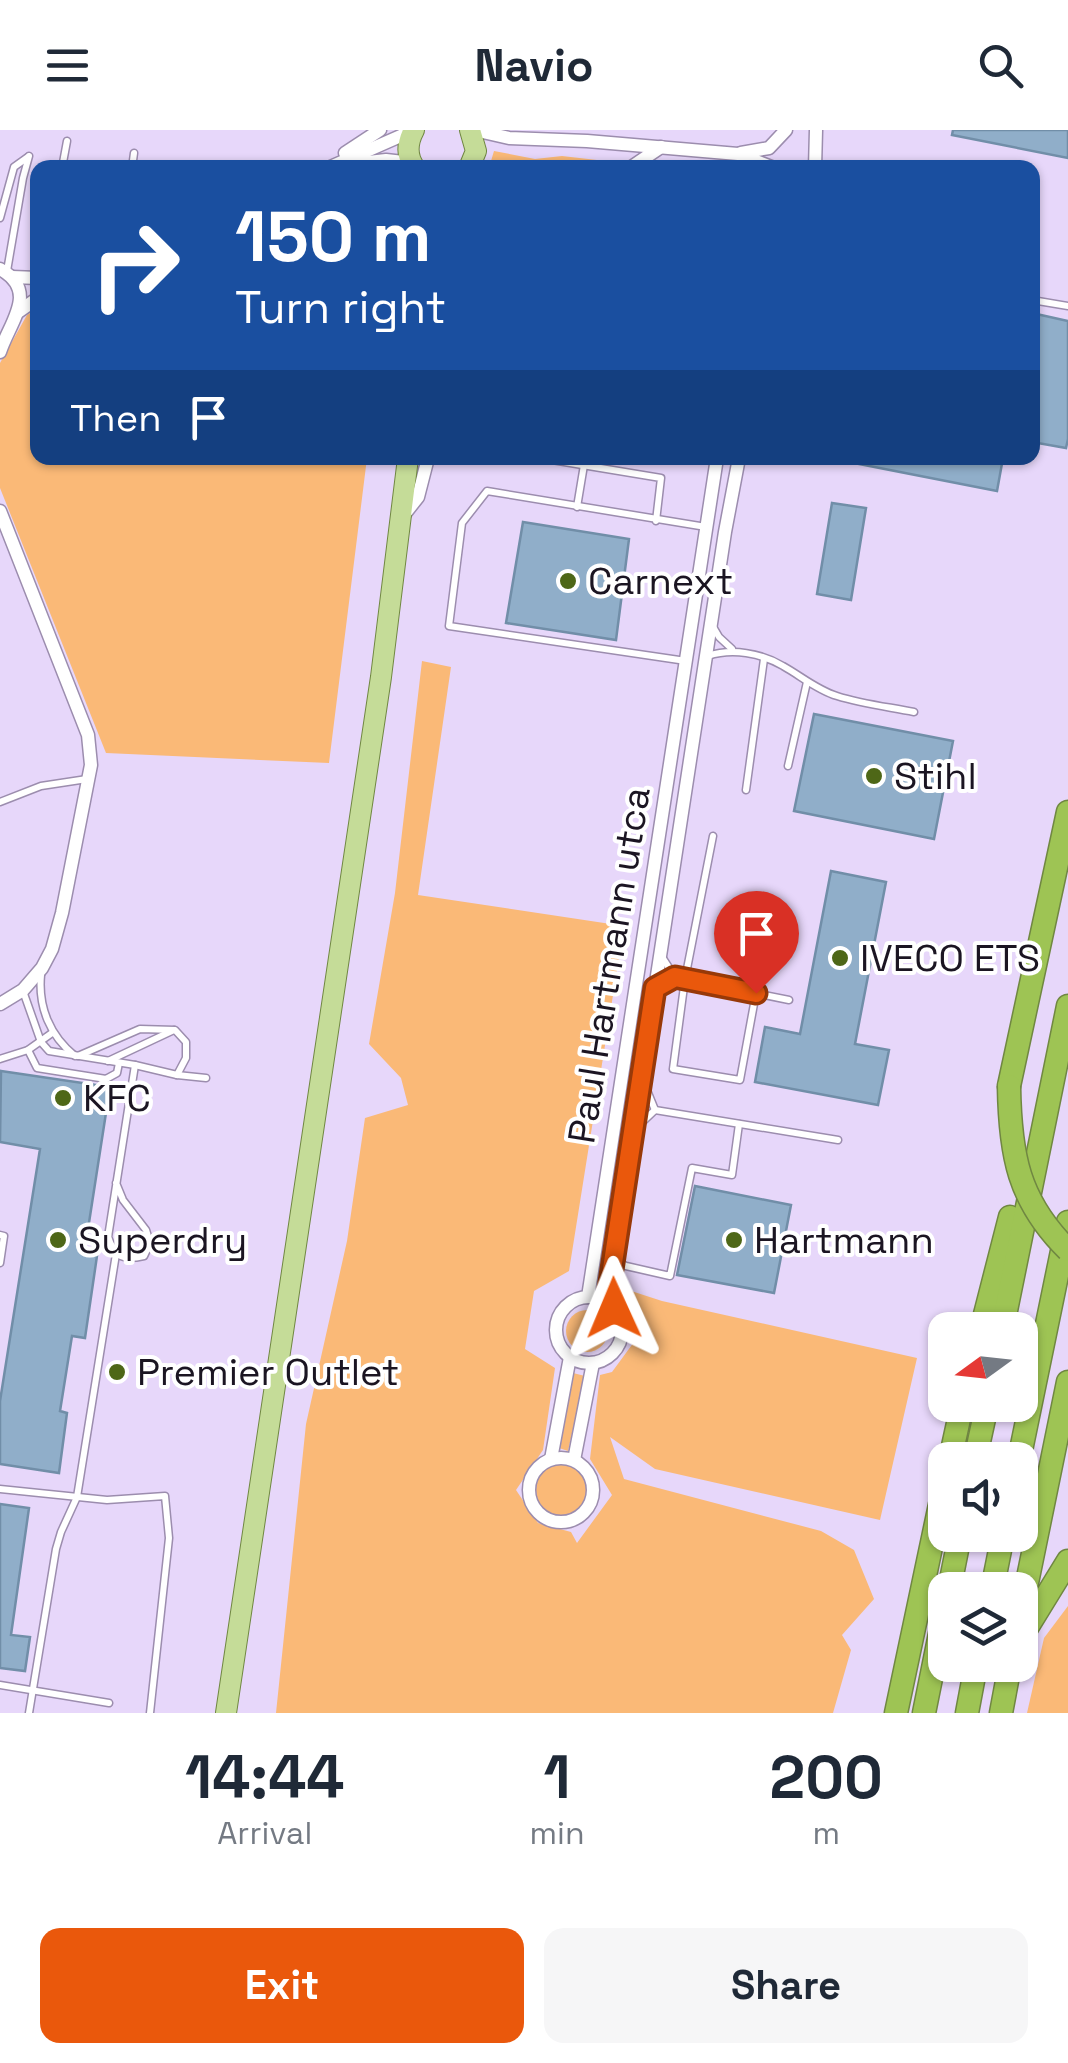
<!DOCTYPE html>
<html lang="en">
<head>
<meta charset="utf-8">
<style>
  :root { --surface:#fff; --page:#f6f6f7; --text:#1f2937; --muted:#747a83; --accent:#ea580c }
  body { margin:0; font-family:"Space Grotesk",sans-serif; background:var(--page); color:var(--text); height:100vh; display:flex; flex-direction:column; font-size:38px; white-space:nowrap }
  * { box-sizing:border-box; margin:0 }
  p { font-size:32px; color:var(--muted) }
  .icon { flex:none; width:55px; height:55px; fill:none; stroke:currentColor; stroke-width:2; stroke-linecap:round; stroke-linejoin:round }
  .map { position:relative; height:1583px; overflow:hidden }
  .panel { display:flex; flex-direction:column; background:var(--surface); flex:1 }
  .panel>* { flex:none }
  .hud { position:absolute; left:30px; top:30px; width:1010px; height:305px; border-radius:20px; box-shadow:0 2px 8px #0004; background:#1a4fa0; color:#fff; overflow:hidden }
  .needle { width:65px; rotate:255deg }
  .fabs { position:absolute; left:928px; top:1182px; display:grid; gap:20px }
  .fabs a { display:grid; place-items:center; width:110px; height:110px; border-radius:20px; background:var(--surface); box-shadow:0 2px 8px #0004; font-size:50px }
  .pin { position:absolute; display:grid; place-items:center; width:85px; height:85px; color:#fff; margin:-102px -42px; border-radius:50% 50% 50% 0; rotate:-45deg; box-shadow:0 0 10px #0007 }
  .pin .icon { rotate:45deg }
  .me { position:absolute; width:110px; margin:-55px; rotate:359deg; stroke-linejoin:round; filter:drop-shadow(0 0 8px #0008) }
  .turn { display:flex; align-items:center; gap:35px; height:210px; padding:0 40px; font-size:45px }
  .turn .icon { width:130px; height:130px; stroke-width:2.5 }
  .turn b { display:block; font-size:70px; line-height:85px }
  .then { display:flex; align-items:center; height:95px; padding:0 40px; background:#0003; gap:20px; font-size:38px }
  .eta { display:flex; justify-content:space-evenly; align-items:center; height:170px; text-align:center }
  .eta b { font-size:60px; font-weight:800; line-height:70px }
  .button { display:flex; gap:20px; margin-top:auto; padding:20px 40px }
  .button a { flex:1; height:115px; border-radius:20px; background:var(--accent); color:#fff; font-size:40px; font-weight:800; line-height:115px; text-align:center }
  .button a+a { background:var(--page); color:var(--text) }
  header { display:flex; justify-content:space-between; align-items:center; height:130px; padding:0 40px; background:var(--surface); font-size:45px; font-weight:800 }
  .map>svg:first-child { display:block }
</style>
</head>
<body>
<header><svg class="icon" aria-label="menu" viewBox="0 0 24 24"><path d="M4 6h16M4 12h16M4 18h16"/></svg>Navio<svg class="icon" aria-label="search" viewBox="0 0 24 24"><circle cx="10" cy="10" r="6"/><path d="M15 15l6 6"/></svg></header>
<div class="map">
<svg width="1068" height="1583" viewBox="0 0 1068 1583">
  <rect width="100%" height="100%" fill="#e7d7fa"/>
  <g fill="#fab977">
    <polygon points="494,21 535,29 562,26 623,33 620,38 509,37 491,31"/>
    <polygon points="37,179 38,328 367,328 329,633 106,623 0,358 0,233 27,185"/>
    <polygon points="422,531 451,537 418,765 624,796 569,1141 534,1161 525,1219 555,1238 543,1320 516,1360 538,1393 571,1402 577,1413 612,1365 590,1329 600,1245 612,1242 634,1212 633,1179 622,1158 662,1171 917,1228 880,1390 655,1339 610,1307 624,1349 821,1401 854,1420 874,1469 842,1505 851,1520 833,1583 276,1583 306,1294 347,1111 365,988 408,975 401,948 369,914 395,763"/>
    <circle cx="587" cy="1201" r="21"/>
    <polygon points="573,1243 585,1246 568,1321 559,1318"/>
    <circle cx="563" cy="1360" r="27"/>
    <polygon points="1068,1476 1068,1583 1027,1583 1044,1508"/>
  </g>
  <g fill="#90aec9" stroke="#718ea8" stroke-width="2.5">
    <polygon points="953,0 1068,0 1068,28 952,5"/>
    <polygon points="1032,183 1068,191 1068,309 1066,318 1032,312"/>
    <polygon points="855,328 1003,328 997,361 854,333"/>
    <polygon points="832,373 866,378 851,470 817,464"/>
    <polygon points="523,392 629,409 616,510 506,493"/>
    <polygon points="814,584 953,611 934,709 794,681"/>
    <polygon points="831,741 886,752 855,914 889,920 878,975 755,952 765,897 800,904"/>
    <polygon points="1,941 110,957 84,1125 97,1126 85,1208 72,1206 60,1281 67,1283 59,1343 0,1334 0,1271 40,1019 0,1012"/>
    <polygon points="695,1056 791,1075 774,1163 677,1145"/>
    <polygon points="0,1374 29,1378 11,1505 30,1507 25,1541 0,1538"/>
  </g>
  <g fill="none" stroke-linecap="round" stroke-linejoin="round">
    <defs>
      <g id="lane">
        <polyline points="62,38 67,11"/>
        <polyline points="132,38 134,23"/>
        <polyline points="0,88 14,37 28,27"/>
        <polyline points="7,141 23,48 29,26"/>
        <polyline points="1032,170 1068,176"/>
        <polyline points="540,328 661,348 656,391"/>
        <polyline points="808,328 825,330 830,328"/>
        <polyline points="577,377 584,335"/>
        <polyline points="712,495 719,507 732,519"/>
        <path d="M708,526c24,-8 53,-3 75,10 18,10 34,24 54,30 25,8 52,11 77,16"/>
        <polyline points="686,531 449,496 462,393 487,361 706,397"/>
        <polyline points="788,636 807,552"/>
        <polyline points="746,660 764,529"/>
        <polyline points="0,672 41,656 87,649"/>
        <polyline points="713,706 685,849 673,939 740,950 756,863"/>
        <polyline points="662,827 675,847"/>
        <path d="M41,845c-3,32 9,61 34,81"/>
        <polyline points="656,858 675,847 789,870"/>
        <polyline points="23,861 41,912 49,921 135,935 177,945 206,948"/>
        <polyline points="28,920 37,938 106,949 117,943 119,933"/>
        <polyline points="78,926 140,899 175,900 186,912 186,928 177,945"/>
        <polyline points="0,929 28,920 52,903"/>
        <polyline points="108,931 174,900"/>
        <polyline points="644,953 655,980"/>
        <polyline points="655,980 838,1010"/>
        <polyline points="634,1000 655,980"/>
        <path d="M116,1053l7,17 23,30 4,13 -6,13c-22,5 -29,1 -36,-19l27,-172"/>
        <polyline points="0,1105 4,1106 0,1133"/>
        <polyline points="616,1130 626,1136 670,1146 692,1038 732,1045 739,994"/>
        <polyline points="0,1359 107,1370 165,1366 169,1408 150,1583"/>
        <polyline points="0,1555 109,1573"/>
        <polyline points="29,1583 56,1419 61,1402 77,1367 116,1124"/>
      </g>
      <g id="street">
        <polyline points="474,0 509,8 587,11 738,24 774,38"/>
        <polyline points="345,23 380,0"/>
        <polyline points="741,23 769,18 786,0"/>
        <polyline points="351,34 386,30 412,33"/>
        <polyline points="328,38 412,1"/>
        <polyline points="630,38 661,17"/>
        <polyline points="815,38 816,0"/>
        <path d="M0,139c40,22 9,54 0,83"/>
        <polyline points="12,147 38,148"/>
        <polyline points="18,182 38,168"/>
        <polyline points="0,381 88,605 91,635 62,783 52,819 42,838 23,860 0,874"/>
        <polyline points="403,386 418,367 428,328"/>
        <polyline points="588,1167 717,328"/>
        <circle cx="589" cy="1200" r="33"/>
        <polyline points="607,1172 725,402 739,328"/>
        <circle cx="561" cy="1360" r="32"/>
        <polyline points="551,1329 570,1227"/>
        <polyline points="574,1330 593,1233"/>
      </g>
      <g id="primary">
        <path d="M414,0c-7,13 -8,26 1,38"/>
        <polyline points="469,38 476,21 470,0"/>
        <polyline points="226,1583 381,547 408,328"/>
      </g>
      <g id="highway">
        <polyline points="1009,956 1068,682"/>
        <polyline points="981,1200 1010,1087"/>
        <polyline points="1002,1200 1068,876"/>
        <polyline points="950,1330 962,1275"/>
        <polyline points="975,1330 987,1275"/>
        <polyline points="1019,1330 1068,1092"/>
        <polyline points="949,1460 960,1405"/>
        <polyline points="992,1460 1003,1405"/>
        <polyline points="1020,1487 1068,1252"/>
        <polyline points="1020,1509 1068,1431"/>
        <polyline points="896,1583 945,1351"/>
        <polyline points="924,1583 945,1479"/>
        <polyline points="967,1583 976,1535"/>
        <polyline points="1001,1583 1010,1535"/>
      </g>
    </defs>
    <use href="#lane" stroke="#9c8dae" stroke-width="9"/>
    <use href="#street" stroke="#9c8dae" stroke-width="15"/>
    <use href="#primary" stroke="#708742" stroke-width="22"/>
    <use href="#highway" stroke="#708742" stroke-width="25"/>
    <use href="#lane" stroke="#fff" stroke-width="6"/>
    <use href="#street" stroke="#fff" stroke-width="12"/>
    <use href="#primary" stroke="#c5dc98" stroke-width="20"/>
    <use href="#highway" stroke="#9ec454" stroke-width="22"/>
    <defs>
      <path id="highway-bridge" d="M1009,956c1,68 9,115 59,164"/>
    </defs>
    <use href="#highway-bridge" stroke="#708742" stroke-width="25" stroke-linecap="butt"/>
    <use href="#highway-bridge" stroke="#9ec454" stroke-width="22"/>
  </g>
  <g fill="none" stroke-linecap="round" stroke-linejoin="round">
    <defs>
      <polyline id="route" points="614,1178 607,1172 655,858 675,847 756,863"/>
    </defs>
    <use href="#route" stroke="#983908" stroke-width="25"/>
    <use href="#route" stroke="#ea580c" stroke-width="18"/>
  </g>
  <g fill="#4e6717" stroke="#fff" stroke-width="4">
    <circle cx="568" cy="451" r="10"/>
    <circle cx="874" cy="646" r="10"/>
    <circle cx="840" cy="828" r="10"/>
    <circle cx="63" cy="968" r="10"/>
    <circle cx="58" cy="1110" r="10"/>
    <circle cx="734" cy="1110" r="10"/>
    <circle cx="117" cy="1242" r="10"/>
  </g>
  <g text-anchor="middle" stroke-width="8" stroke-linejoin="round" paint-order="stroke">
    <g font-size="38" fill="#1b1522" stroke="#fff" text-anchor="start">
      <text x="588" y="464">Carnext</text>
      <text x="894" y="659">Stihl</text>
      <text x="860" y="841">IVECO ETS</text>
      <text x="83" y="981">KFC</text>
      <text x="78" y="1123">Superdry</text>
      <text x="754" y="1123">Hartmann</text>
      <text x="137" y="1255">Premier Outlet</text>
    </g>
    <g font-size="38" fill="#1b1522" stroke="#fff">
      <text transform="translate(609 835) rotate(-81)" y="13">Paul Hartmann utca</text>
    </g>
  </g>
</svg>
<div class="fabs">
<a><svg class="needle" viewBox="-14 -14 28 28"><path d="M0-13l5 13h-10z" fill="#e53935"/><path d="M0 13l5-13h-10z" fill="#747a83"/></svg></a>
<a><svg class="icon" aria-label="sound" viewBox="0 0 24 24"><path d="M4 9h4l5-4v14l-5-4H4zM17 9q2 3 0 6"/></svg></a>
<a><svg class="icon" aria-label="layers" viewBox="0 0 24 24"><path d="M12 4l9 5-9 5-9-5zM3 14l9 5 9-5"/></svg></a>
</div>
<div class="pin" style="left:756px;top:863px;background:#d93025"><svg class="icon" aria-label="arrive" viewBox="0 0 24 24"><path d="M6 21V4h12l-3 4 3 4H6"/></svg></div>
<svg class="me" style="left:614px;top:1178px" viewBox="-20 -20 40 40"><path d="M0-17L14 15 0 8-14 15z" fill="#ea580c" stroke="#fff" stroke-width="4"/></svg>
<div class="hud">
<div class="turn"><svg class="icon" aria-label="right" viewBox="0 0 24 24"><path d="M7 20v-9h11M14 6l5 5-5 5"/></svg><div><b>150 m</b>Turn right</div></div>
<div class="then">Then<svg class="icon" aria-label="arrive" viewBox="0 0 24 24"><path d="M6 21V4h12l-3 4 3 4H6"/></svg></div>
</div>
</div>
<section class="panel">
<div class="eta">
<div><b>14:44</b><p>Arrival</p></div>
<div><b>1</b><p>min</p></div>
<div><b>200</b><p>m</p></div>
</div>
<div class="button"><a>Exit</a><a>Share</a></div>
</section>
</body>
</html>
